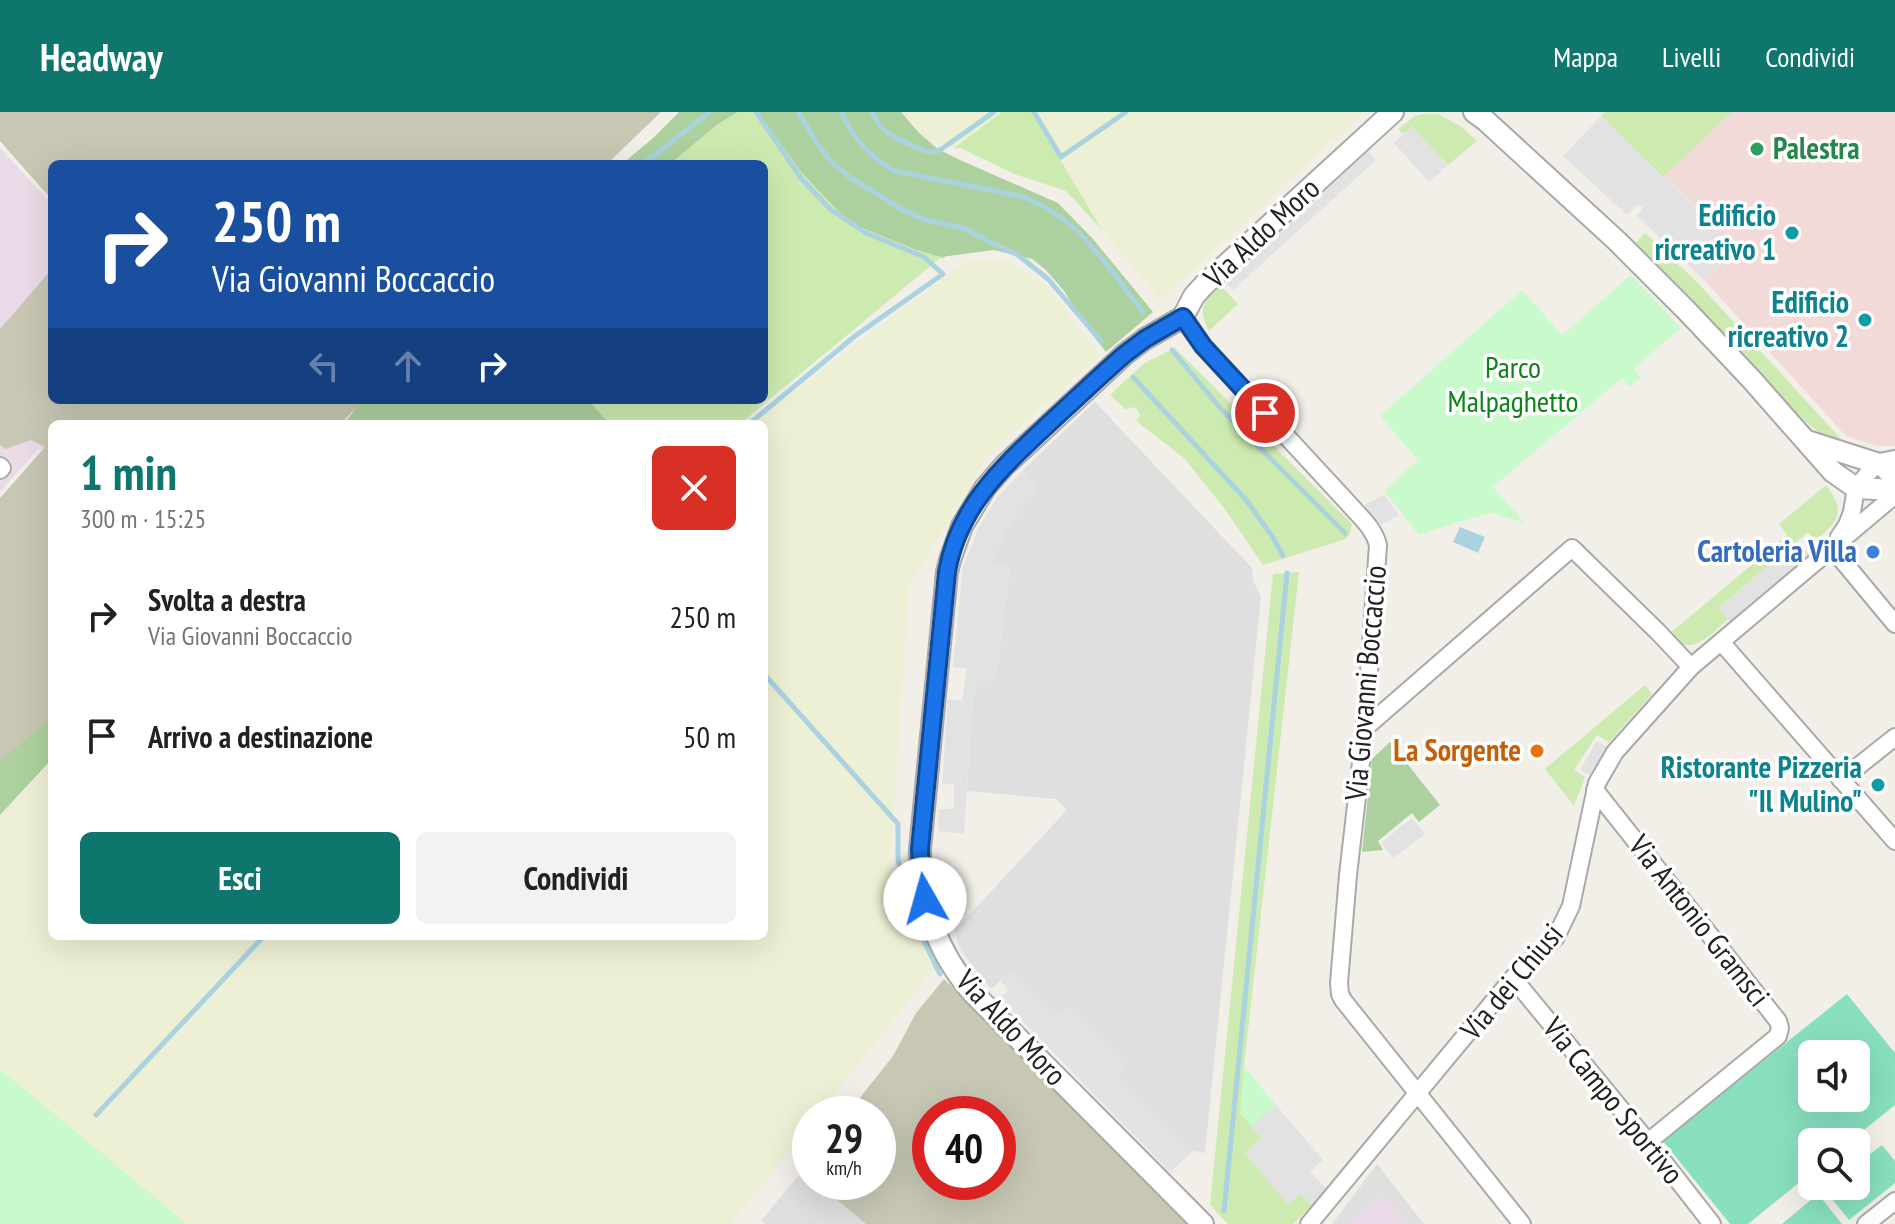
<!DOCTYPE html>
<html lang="it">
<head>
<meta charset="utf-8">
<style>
  :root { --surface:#fff; --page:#f2f2f2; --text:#202124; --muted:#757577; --accent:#0f766e }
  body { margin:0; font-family:"PT Sans Narrow",sans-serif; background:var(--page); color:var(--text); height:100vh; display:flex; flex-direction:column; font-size:30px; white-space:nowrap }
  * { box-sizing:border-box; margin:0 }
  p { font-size:26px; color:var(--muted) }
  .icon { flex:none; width:44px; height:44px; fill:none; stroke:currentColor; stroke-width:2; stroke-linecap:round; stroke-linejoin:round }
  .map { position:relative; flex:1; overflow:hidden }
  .side { position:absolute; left:48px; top:308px; width:720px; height:520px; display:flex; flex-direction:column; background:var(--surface); border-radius:12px; box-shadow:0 8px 32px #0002 }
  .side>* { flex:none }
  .top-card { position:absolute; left:48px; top:48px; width:720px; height:244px; border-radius:12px; box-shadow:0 8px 32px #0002; background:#1a4fa0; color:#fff; overflow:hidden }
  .fabs { position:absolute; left:1798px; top:928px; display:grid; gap:16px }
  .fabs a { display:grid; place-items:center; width:72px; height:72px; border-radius:12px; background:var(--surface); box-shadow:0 8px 32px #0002; font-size:40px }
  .speed { position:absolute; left:792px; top:984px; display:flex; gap:16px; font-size:40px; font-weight:700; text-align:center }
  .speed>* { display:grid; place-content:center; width:104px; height:104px; border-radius:50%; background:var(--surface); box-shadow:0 8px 32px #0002; line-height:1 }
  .speed small { font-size:20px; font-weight:400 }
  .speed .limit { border:12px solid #d22; background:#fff; color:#111 }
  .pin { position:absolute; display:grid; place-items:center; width:68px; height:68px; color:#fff; margin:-34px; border:4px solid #fff; border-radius:50%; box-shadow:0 2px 8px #0007 }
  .me { position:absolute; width:88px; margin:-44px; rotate:353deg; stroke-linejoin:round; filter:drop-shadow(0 0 6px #0008) }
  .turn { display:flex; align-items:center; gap:28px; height:168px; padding:0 32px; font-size:36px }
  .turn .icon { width:104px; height:104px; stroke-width:2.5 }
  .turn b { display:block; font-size:56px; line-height:68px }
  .lanes { display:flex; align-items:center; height:76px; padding:0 32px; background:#0003; justify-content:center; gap:40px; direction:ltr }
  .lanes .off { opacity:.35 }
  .round { display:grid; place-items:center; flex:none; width:84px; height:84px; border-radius:12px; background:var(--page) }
  .summary { display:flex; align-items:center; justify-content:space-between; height:136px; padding:0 32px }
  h1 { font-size:48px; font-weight:600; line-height:60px; color:var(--accent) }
  .action { display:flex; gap:16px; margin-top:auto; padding:16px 32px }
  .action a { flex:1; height:92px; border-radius:12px; background:var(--accent); color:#fff; font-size:32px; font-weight:600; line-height:92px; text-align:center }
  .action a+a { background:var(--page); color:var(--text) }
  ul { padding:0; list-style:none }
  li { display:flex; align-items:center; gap:24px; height:120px; padding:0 32px }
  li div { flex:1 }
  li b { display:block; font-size:30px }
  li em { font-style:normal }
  header { display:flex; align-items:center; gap:48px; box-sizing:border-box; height:112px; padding:0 40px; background:var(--accent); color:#fff }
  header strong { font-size:38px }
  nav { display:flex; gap:44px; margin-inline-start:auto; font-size:28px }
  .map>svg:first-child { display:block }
</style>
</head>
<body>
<header>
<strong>Headway</strong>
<nav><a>Mappa</a><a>Livelli</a><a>Condividi</a></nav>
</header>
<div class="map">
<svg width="1895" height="1112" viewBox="0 0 1895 1112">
  <rect width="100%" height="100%" fill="#f2efe9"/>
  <g fill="#e0dfdf">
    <polygon points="1095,290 1252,456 1253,469 1261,484 1205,1041 1193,1039 1117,963 1126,954 1068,895 1058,905 1012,857 991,877 961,839 954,819 1067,698 1056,687 967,679 971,610 976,569 996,569 1010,455 991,451 1004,422 1015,405 1039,378 1023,358"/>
    <polygon points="1377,1052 1424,1112 1332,1112"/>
    <polygon points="802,1059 810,1065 810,1070 816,1070 866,1112 765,1112 761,1109"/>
  </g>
  <polygon fill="#f2dad9" points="1605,0 1895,0 1895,334 1877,334 1846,324 1704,168 1735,139 1666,63 1663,65 1601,4"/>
  <g fill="#ebdbe8">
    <polygon points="0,36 52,92 52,343 39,336 0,380"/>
    <polygon points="1384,1083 1406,1112 1347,1112 1370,1094"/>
  </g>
  <g fill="#c7c7b4" fill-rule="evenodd">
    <polygon points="0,0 661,0 607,52 52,52 52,88 0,29"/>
    <polygon points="52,157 52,288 364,288 340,312 52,312 52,619 0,676 0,386 45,335 31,328 5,337 0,333 0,217"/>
    <path d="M944,867l246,245h-324l-50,-42h62v-68h-31l46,-58 23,-43zM930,1002h68v68h-68z"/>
  </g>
  <g fill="#eef0d5">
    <polygon points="887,0 1002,0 954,36 911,25"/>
    <polygon points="1032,0 1364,0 1161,188 1102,118"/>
    <polygon points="967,148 1008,149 1046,172 1100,243 987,345 909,475 890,753 938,852 819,1002 810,1002 810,1013 731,1112 0,1112 0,703 52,651 52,824 764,824 764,312 753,312 846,239"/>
  </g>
  <g fill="#cdebb0">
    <polygon points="738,0 754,0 762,7 857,114 914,137 962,130 943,147 940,146 740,312 610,312 588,288 764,288 764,52 670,52 718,12"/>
    <polygon points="1002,0 1032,0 1102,118 1066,79 1017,63 960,36 954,36"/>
    <polygon points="1605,0 1732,0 1663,65 1601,4"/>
    <polygon points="1424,2 1438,2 1462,15 1477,29 1448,53 1412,15 1403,22 1398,17 1415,4"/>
    <polygon points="1645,121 1699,172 1842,328 1839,331 1818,320 1797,302 1710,207 1633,134"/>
    <path d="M1219,172l19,20 -29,27c-12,-22 -5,-30 10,-47z"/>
    <polygon points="1175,236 1352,412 1350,421 1346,427 1263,453 1224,396 1184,346 1136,309 1140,303 1137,297 1131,295 1126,298 1110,283 1143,252"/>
    <path d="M1826,373c21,27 12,36 -11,56l-7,-9 -89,75 9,12c-18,16 -37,40 -60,16l119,-100 -8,-11z"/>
    <polygon points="1299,460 1244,955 1276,993 1251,1015 1262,1026 1288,1092 1301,1081 1312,1093 1293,1112 1228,1112 1210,1093 1273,462"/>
    <polygon points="1645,573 1652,582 1609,630 1597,623 1574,658 1585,665 1574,694 1545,657"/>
  </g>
  <g fill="#add19e">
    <polygon points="679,0 738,0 718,12 670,52 622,52 652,27"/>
    <polygon points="754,0 901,0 919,21 938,37 960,48 1058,91 1093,127 1153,200 1106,240 1088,217 1064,179 1046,158 1032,147 994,138 941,145 914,137 857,114 839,100 802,61 772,20"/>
    <polygon points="362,288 588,288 610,312 344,312"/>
    <polygon points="52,606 52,647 0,703 0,649"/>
    <polygon points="1390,630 1440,693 1419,710 1412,701 1378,729 1383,738 1362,740 1372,647"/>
  </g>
  <g fill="#c8facc">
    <polygon points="1631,163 1681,216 1634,256 1641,266 1629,275 1622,266 1493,375 1525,411 1492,401 1458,410 1419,423 1384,379 1418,348 1380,304 1522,178 1562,223"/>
    <polygon points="1244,955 1276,993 1251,1014 1240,1001"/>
    <polygon points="0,957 187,1112 0,1112"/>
  </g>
  <g fill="#88e0be" fill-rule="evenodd">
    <path d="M1847,882l48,59v52l-46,37h-37v30l-64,52h-18l-67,-83zM1812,942h44v44h-44z"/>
    <polygon points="1882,1033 1895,1049 1895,1071 1849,1108 1825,1078 1831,1074 1856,1074 1856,1053"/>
    <polygon points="1818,1082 1842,1112 1782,1112"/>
  </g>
  <g fill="#e2e2e2">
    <polygon points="1601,4 1662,65 1665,63 1735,139 1704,168 1637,104 1643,96 1638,92 1627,103 1563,44"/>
    <polygon points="1412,15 1448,53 1429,70 1394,31"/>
    <polygon points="1360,30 1376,48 1233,178 1217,161"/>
    <polygon points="1023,358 1040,378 1015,405 1004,422 991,451 1010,455 996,570 976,569 971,609 964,722 938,719 939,697 954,697 954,672 942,672 948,587 962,589 967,556 953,555 963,455 979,415 998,384"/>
    <polygon points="1384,383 1399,403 1381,413 1364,393"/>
    <polygon points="1798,429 1816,450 1737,518 1718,496"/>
    <polygon points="1597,629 1615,640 1599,668 1580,658"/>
    <polygon points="1412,706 1425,722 1393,746 1381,731"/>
    <polygon points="1012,857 1058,904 1069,895 1126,954 1117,963 1193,1039 1170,1060 1000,886 1009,878 1000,868"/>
    <polygon points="1276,993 1323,1048 1310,1060 1326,1076 1312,1093 1301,1082 1289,1093 1244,1041 1262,1026 1251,1014"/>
  </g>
  <polygon fill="#aad3df" points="1460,415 1485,425 1478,441 1453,430"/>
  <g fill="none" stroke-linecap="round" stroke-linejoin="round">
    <g stroke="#aad3df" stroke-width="5">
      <polyline points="798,0 817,31 829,47 849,65 903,98 926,108 966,117 990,130 1018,143 1048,167 1101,229"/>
      <path d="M841,0c13,26 27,45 54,59l125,25c59,21 86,69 123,116"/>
      <path d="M872,0c4,6 6,12 11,17 7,7 38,22 48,23 7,0 6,-1 12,-4l51,-36"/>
      <polyline points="1034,0 1061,45 1126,0"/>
      <polyline points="643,52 710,0"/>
      <polyline points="1172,238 1221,297 1345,421"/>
      <polyline points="1133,265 1247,389 1272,424 1283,444"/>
      <polyline points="749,312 855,224 943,162 924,145 866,121 830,97 801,66 756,0"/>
      <polyline points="764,562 898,712 898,748 915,811 940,862"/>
      <polyline points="96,1003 264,824"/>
      <polyline points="1224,1099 1287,461"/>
    </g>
    <defs>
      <g id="minor">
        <path d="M1183,205l20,29 146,158c11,13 25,24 29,41l-13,183 -17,147 -9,108 1,11 3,6 179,224"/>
        <polyline points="0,354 2,356 0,358"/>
        <polyline points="1839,425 1847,413 1852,400 1856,376 1870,359 1879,352 1895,370"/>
        <polyline points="1832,436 1895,512"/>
        <polyline points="1722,531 1895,729"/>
        <polyline points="1365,616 1572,436 1658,520 1691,555"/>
        <polyline points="1841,668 1895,625"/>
        <polyline points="1595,678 1778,909 1780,916 1778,924 1648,1030"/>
        <polyline points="1513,866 1648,1030 1712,1112"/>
        <polyline points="1309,1112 1513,866 1556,825 1571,794 1597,671 1615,640 1691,555 1895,383"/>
        <polyline points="1866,1112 1895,1089"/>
      </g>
      <g id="tertiary">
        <polyline points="1474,0 1485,8 1617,129 1686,198 1752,268 1833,360 1856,376 1895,378"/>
        <polyline points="1807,329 1879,352 1895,349"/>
        <path d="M1203,1112l-230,-231c-35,-39 -54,-92 -53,-144l27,-277 3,-12 12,-34 23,-38 20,-23 120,-111 20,-15 38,-22 11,-21 10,-11 189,-173"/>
      </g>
    </defs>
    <use href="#minor" stroke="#a9a9a9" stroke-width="20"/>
    <use href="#tertiary" stroke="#a9a9a9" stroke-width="24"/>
    <use href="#minor" stroke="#fff" stroke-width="16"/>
    <use href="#tertiary" stroke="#fff" stroke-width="20"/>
  </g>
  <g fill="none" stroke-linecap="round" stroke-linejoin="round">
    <defs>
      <path id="route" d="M925,787l-4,-20 -1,-30 27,-277c12,-69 60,-109 109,-155 23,-21 45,-42 69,-63l20,-15 38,-22 20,29 62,67"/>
    </defs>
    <use href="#route" stroke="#114b97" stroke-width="20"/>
    <use href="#route" stroke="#1a73e8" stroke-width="14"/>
  </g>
  <circle fill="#2e9e5b" stroke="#fff" stroke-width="3" cx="1757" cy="37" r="8"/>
  <g fill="#0f9aa8" stroke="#fff" stroke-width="3">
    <circle cx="1792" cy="121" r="8"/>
    <circle cx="1865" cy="208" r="8"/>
    <circle cx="1878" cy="673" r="8"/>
  </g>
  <circle fill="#3f7fe0" stroke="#fff" stroke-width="3" cx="1873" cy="440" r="8"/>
  <circle fill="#e8710a" stroke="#fff" stroke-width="3" cx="1537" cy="639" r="8"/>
  <g text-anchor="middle" stroke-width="7" stroke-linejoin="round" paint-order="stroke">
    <g font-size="30" font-weight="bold" fill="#27864d" stroke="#fff" text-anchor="start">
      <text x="1773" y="47">Palestra</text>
    </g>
    <g font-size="30" font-weight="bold" fill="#0d838f" stroke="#fff" text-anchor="end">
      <text x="1776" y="114">Edificio<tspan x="1776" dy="34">ricreativo 1</tspan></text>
      <text x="1849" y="201">Edificio<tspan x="1849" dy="34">ricreativo 2</tspan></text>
      <text x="1862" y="666">Ristorante Pizzeria<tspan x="1862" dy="34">"Il Mulino"</tspan></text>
    </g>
    <g font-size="30" fill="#222" stroke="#fff">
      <text transform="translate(1262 121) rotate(-43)" y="10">Via Aldo Moro</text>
      <text transform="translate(1366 571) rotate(-85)" y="10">Via Giovanni Boccaccio</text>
      <text transform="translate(1699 809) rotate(52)" y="10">Via Antonio Gramsci</text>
      <text transform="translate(1512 870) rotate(-50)" y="10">Via dei Chiusi</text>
      <text transform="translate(1011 916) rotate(47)" y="10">Via Aldo Moro</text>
      <text transform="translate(1613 989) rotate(51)" y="10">Via Campo Sportivo</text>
    </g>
    <g font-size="30" fill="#0c8416" stroke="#fff">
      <text x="1513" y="266">Parco<tspan x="1513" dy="34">Malpaghetto</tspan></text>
    </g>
    <g font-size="30" font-weight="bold" fill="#366cbe" stroke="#fff" text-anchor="end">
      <text x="1857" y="450">Cartoleria Villa</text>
    </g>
    <g font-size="30" font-weight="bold" fill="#c56008" stroke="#fff" text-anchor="end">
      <text x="1521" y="649">La Sorgente</text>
    </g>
  </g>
</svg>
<div class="fabs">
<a><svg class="icon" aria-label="sound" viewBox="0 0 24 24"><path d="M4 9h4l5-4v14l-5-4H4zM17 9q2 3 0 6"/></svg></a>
<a><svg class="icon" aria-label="search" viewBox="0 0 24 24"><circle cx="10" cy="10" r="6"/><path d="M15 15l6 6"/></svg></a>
</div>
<div class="speed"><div>29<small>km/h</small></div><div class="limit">40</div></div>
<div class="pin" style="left:1265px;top:301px;background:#d93025"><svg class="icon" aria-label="arrive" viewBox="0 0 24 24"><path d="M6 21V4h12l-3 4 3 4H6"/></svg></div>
<svg class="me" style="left:925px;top:787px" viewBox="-20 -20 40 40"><circle r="19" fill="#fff"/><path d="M0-13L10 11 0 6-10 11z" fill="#1a73e8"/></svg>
<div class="top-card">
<div class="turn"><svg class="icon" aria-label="right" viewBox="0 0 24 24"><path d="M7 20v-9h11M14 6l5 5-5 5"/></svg><div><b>250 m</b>Via Giovanni Boccaccio</div></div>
<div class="lanes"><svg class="icon off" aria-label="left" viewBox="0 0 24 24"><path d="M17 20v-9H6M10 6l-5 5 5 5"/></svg><svg class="icon off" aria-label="ahead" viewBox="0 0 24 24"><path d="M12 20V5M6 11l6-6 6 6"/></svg><svg class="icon" aria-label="right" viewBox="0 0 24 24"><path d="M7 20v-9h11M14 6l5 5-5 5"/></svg></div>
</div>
<section class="side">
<div class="summary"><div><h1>1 min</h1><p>300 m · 15:25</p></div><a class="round" style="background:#d93025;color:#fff"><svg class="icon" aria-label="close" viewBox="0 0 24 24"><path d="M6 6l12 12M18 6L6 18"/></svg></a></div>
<ul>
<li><svg class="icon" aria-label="right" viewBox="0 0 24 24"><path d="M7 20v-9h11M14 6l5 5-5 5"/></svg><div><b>Svolta a destra</b><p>Via Giovanni Boccaccio</p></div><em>250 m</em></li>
<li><svg class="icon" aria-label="arrive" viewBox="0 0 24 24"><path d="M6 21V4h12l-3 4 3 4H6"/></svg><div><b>Arrivo a destinazione</b></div><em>50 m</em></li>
</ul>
<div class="action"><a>Esci</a><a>Condividi</a></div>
</section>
</div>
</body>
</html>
